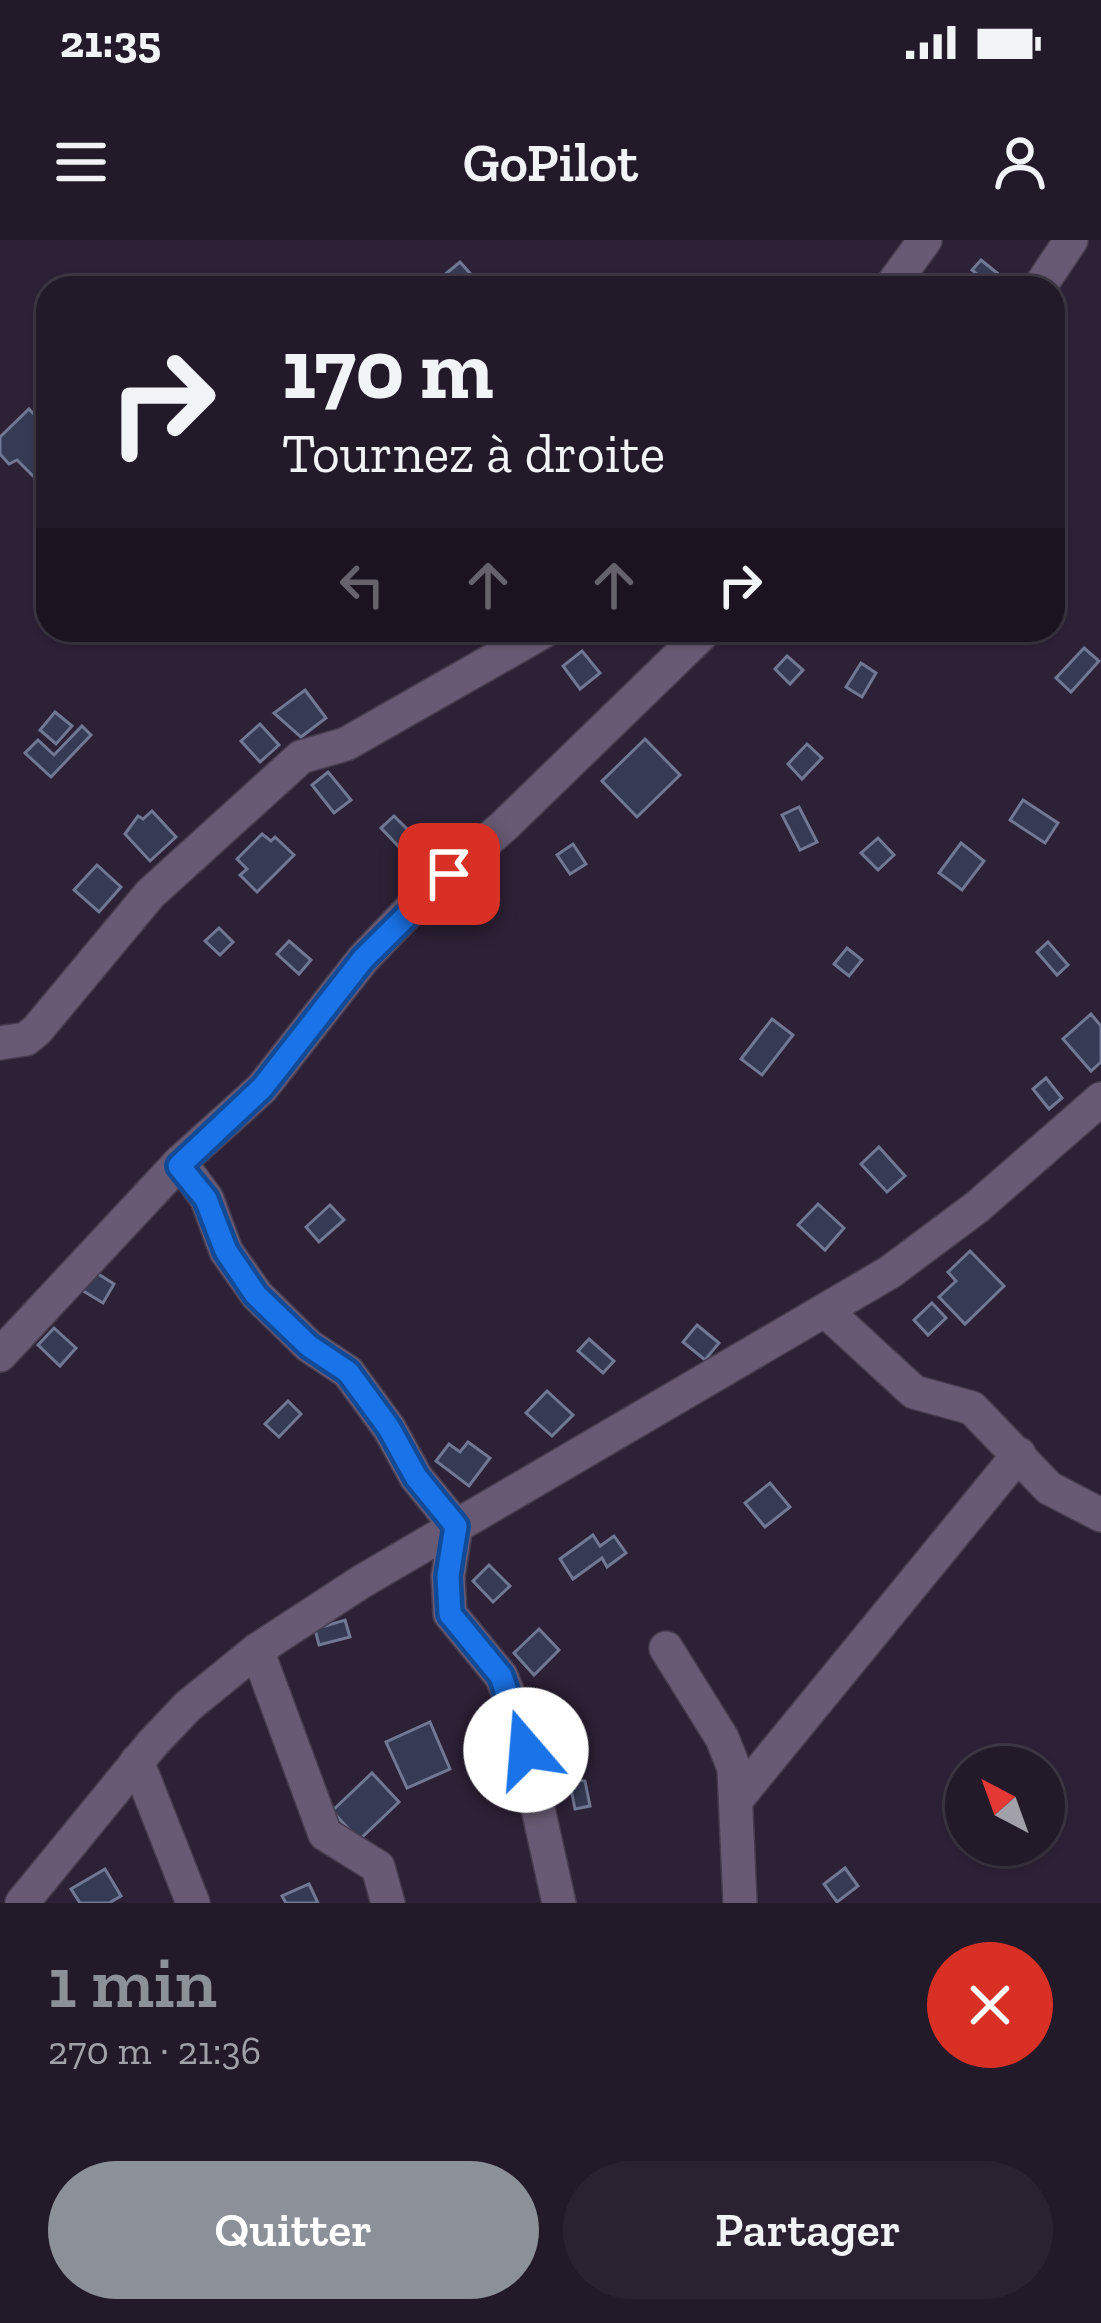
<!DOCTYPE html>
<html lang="fr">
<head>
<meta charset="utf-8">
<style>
  :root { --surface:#221929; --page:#2a2231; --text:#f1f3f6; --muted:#a2a0a8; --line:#3f3846; --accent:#8c9099 }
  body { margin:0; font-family:"Zilla Slab",serif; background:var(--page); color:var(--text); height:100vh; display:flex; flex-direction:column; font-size:45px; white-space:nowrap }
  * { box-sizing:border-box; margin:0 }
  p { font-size:39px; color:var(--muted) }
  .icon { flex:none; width:66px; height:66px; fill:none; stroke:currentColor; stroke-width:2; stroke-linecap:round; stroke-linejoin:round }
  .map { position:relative; height:1663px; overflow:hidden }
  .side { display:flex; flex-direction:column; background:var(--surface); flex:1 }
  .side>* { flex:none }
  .hud { position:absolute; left:36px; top:36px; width:1029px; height:366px; border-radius:36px; box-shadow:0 3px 9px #0004,0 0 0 3px var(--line); background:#221929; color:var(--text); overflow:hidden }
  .needle { width:78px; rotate:319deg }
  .tools { position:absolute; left:945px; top:1506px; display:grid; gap:24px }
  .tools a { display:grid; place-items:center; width:120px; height:120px; border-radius:50%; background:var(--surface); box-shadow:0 3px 9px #0004,0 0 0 3px var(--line); font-size:60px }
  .pin { position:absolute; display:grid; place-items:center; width:102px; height:102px; color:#fff; margin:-51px; border-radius:24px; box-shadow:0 6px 18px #0006 }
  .me { position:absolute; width:132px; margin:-66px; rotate:342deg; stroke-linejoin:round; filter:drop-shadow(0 0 9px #0008) }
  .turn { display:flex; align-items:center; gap:42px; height:252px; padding:0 48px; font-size:54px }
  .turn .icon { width:156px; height:156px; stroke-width:2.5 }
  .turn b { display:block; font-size:84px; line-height:102px }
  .lanes { display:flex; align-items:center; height:114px; padding:0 48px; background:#0003; justify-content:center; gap:60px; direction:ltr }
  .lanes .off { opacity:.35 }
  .round { display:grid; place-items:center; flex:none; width:126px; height:126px; border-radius:63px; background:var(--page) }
  .head { display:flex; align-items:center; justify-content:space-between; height:204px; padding:0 48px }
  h1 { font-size:72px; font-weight:600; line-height:90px; color:var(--accent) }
  .action { display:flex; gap:24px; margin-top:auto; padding:24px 48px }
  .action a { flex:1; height:138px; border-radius:72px; background:var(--accent); color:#fff; font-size:48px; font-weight:600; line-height:138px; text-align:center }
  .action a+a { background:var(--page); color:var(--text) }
  .status { display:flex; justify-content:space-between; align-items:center; height:84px; padding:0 60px; background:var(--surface); direction:ltr }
  .status svg { height:33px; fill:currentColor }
  header { display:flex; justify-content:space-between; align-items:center; height:156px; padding:0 48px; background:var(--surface); font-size:54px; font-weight:600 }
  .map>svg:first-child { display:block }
</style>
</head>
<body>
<div class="status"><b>21:35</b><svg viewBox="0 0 49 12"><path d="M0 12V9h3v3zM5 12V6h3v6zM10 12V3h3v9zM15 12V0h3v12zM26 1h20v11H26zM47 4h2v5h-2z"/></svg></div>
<header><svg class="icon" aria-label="menu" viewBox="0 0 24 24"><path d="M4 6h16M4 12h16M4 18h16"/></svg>GoPilot<svg class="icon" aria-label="person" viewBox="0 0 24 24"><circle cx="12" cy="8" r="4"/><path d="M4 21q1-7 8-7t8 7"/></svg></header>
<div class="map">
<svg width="1101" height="1663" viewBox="0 0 1101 1663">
  <rect width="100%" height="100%" fill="#2d2137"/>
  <g fill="#353b54" stroke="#717894" stroke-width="3">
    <polygon points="981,20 1002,37 993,47 972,30"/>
    <polygon points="460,22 475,39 465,48 454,48 443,36"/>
    <polygon points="29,169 48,189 48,222 33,236 17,220 9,224 0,214 0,197"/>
    <polygon points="1084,408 1099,421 1071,452 1056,438"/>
    <polygon points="582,411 600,433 580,449 563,426"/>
    <polygon points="787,416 803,430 790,444 775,429"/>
    <polygon points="861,423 876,433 862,457 846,447"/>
    <polygon points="305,450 326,478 301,497 274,473"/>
    <polygon points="55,472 72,486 56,504 40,490"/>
    <polygon points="260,484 279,505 260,522 241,501"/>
    <polygon points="82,486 91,495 51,537 25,513 38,500 54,515"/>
    <polygon points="645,499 680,535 637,577 602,541"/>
    <polygon points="807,504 822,518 802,539 788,524"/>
    <polygon points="328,532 351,560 334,573 312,545"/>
    <polygon points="1023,560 1058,583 1045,603 1010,580"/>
    <polygon points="799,567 817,602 800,610 782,575"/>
    <polygon points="152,571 176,597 150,621 125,594 138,576 143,579"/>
    <polygon points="394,576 414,596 401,609 381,588"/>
    <polygon points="262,594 271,601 275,597 294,615 257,652 240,635 247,629 237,619"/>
    <polygon points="878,598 894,615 878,630 861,613"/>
    <polygon points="961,603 984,621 962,650 939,633"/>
    <polygon points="573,604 586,624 570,634 557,615"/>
    <polygon points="97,625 121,647 99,672 74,650"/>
    <polygon points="219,688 233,702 220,715 205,701"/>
    <polygon points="289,701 311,720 299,734 277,714"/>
    <polygon points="1048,702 1068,725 1057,735 1037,712"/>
    <polygon points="847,708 862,720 849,736 834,724"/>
    <polygon points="1091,774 1101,786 1101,822 1091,831 1063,799"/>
    <polygon points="772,779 793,795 762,835 741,819"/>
    <polygon points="1046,838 1062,858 1049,869 1033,849"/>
    <polygon points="879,907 905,936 887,952 861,924"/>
    <polygon points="818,964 844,988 825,1010 798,985"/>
    <polygon points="330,965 344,980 319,1002 306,987"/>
    <polygon points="970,1011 1004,1046 965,1084 939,1057 956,1041 948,1032"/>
    <polygon points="92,1030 114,1044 103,1063 80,1049"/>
    <polygon points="932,1063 946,1078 928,1095 914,1080"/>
    <polygon points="697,1085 719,1103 705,1120 683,1102"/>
    <polygon points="54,1088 76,1108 60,1126 38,1105"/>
    <polygon points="589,1099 614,1121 603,1133 578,1111"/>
    <polygon points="547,1151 573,1175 552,1196 526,1173"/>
    <polygon points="288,1161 301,1174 279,1197 265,1184"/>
    <polygon points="468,1202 490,1218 469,1246 436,1221 449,1204 460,1212"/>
    <polygon points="770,1243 790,1267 765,1287 745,1263"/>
    <polygon points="593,1295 600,1306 614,1296 626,1313 607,1327 602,1318 573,1339 560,1319"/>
    <polygon points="489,1325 510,1346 493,1362 473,1341"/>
    <polygon points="345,1380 350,1397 319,1405 315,1389"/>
    <polygon points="539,1389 559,1410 534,1435 514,1413"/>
    <polygon points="430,1482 450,1529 407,1548 386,1502"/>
    <polygon points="372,1533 399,1562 359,1600 332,1571"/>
    <polygon points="569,1539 585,1541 590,1566 575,1569"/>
    <polygon points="845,1628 858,1646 837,1662 824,1644"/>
    <polygon points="105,1629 121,1656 109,1663 80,1663 71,1649"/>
    <polygon points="309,1644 318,1663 286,1663 282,1656"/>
  </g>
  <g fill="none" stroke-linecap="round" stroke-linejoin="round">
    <defs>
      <g id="minor">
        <polyline points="890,48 925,0"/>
        <polyline points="1039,48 1071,0"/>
        <polyline points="0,803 26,799 37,790 150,654 301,517 346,504 546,390"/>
        <polyline points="827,1072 914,1152 972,1168 1049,1248 1101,1275"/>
        <polyline points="0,1115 180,922"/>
        <polyline points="666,1408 722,1498 734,1528 740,1663"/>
        <polyline points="257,1410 325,1594 378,1627 388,1663"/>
        <polyline points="137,1521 193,1663"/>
        <polyline points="736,1560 1019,1214"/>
        <polyline points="22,1663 152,1504 188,1466 257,1410 361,1342 890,1032 977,967 1101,859"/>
        <polyline points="559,1663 517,1474 501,1436 450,1374 448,1336 456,1286 416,1237 389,1188 348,1132 309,1106 257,1055 226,1011 207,959 180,922 262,848 363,719 422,657 504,586 706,390"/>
      </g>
    </defs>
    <use href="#minor" stroke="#473c4f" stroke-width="36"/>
    <use href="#minor" stroke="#685a74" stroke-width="33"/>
  </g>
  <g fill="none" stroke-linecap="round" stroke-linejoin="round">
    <defs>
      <polyline id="route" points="449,634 363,719 262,848 179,926 206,959 226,1011 256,1055 309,1106 348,1132 389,1188 416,1237 456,1286 448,1336 450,1374 501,1436 526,1510"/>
    </defs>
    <use href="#route" stroke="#114b97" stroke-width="30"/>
    <use href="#route" stroke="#1a73e8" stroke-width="21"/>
  </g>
</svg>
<div class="tools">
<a><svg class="needle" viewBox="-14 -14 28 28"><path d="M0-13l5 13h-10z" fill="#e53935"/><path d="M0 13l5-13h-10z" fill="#a2a0a8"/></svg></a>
</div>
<div class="pin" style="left:449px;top:634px;background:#d93025"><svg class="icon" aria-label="arrive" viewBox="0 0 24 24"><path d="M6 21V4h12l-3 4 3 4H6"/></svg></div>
<svg class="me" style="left:526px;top:1510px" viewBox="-20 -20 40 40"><circle r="19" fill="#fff"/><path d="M0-13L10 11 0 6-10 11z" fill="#1a73e8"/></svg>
<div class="hud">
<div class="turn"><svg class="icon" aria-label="right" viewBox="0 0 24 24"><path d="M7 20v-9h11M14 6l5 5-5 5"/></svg><div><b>170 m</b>Tournez à droite</div></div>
<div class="lanes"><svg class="icon off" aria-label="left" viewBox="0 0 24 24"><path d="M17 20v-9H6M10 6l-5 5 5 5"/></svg><svg class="icon off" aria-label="ahead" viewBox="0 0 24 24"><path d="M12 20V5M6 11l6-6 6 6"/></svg><svg class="icon off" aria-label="ahead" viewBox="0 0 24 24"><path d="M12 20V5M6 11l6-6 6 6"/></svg><svg class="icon" aria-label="right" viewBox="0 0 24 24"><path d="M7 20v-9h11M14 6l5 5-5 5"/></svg></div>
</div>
</div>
<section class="side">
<div class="head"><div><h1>1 min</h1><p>270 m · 21:36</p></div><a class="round" style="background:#d93025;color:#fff"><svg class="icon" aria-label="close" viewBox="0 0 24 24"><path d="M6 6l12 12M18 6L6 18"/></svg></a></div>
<div class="action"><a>Quitter</a><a>Partager</a></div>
</section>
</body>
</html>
